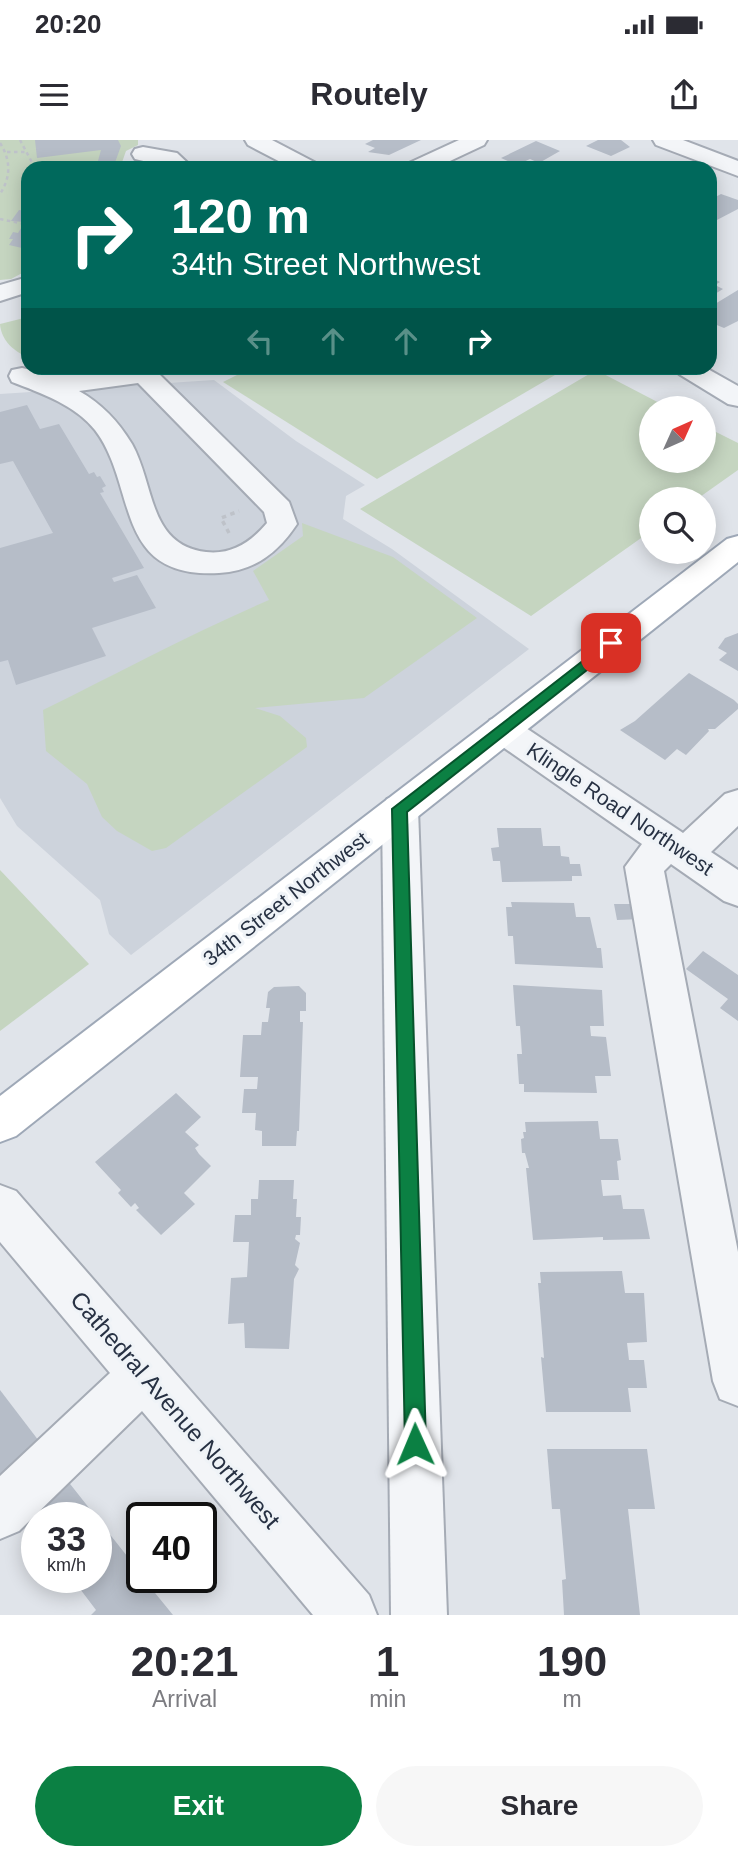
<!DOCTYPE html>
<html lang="en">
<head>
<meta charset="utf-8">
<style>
  :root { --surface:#fff; --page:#f7f7f7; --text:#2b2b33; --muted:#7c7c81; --accent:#0b8043 }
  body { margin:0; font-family:Arial,sans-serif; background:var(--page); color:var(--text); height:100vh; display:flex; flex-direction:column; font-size:26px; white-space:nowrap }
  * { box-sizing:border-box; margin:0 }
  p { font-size:23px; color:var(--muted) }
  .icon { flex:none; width:38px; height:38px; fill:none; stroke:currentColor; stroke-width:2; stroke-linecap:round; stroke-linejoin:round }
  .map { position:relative; height:1475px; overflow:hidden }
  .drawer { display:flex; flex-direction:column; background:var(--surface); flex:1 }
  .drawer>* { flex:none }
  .hud { position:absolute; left:21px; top:21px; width:696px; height:214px; border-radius:21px; box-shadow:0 4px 18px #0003; background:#00695c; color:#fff; overflow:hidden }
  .needle { width:46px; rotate:45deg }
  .fabs { position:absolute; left:639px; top:256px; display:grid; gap:14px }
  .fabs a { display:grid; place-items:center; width:77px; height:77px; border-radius:50%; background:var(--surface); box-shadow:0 4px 18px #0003; font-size:35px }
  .speed { position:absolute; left:21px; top:1362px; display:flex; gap:14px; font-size:35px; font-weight:700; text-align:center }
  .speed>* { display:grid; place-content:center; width:91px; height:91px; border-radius:50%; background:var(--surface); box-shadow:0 4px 18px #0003; line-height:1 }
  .speed small { font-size:18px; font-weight:400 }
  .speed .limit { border:4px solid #111; border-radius:10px; background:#fff; color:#111 }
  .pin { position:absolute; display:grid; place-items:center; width:60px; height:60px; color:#fff; margin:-30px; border-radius:14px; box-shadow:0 4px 10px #0006 }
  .me { position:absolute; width:77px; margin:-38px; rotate:359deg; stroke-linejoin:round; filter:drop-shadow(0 0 5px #0008) }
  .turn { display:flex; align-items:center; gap:24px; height:147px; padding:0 35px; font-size:32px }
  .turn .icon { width:91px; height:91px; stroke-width:2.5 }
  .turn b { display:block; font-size:49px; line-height:60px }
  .lanes { display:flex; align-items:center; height:66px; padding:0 35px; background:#0003; justify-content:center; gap:35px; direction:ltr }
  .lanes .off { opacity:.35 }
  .eta { display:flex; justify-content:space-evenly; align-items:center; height:119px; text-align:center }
  .eta b { font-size:42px; font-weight:700; line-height:49px }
  .primary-button { display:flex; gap:14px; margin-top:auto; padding:14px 35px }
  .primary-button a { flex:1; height:80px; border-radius:42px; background:var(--accent); color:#fff; font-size:28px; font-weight:700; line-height:80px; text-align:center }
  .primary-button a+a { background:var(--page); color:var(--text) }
  .status { display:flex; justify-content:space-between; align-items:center; height:49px; padding:0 35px; background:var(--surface); direction:ltr }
  .status svg { height:19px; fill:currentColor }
  header { display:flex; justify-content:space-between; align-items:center; height:91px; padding:0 35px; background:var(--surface); font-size:32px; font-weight:700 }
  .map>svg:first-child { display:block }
</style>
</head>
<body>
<div class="status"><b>20:20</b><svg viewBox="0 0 49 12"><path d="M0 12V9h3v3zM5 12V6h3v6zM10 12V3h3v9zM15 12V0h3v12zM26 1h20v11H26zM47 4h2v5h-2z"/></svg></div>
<header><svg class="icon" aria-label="menu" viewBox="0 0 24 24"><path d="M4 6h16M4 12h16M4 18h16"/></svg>Routely<svg class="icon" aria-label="share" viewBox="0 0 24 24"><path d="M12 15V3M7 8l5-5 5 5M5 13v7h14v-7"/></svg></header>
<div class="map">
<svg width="738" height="1475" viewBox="0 0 738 1475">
  <rect width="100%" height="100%" fill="#e0e4ea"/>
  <polygon fill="#cdd3dc" points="214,240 296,301 365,345 346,356 343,379 392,409 529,509 131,815 109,794 100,760 17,686 0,658 0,254"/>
  <g fill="#c5d5c0">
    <polygon points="0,0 138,0 138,5 126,11 120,28 28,28 28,130 11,139 0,140"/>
    <path d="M28,177v40c-14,-5 -27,-17 -28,-33z"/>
    <polygon points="251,228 567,228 377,339 223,242"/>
    <polygon points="596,230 669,268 651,268 651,320 704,320 704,286 738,303 738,330 697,359 651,359 651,391 531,476 360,369"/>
    <path d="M302,383l91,34 84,61 -113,80 -109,10 25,8 26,22 1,9 -141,101 -14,3 -35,-20 -15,-14 -15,-33 -41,-33 -3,-41c75,-37 149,-77 226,-110l-16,-29 50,-35z"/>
    <polygon points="0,730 89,824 0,891"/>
  </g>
  <g fill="#b6bdc8">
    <polygon points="35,0 118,0 121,6 113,28 96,28 101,10 37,18"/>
    <polygon points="373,0 421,0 389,15 368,12 375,8 365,4"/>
    <polygon points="598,0 621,0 630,7 611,16 586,6"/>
    <polygon points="536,1 560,11 539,23 530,19 517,25 501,18"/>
    <polygon points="721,54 738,60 738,69 715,81 710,79 710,60"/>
    <polygon points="19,70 28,71 28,106 22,108 9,105 13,99 9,99 13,92 18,93 25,82 11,81"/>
    <polygon points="710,137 720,142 715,145 723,149 710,157"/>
    <polygon points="738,150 738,181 724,188 712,183 717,179 710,176 710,167"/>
    <polygon points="27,265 40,289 59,284 89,334 94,332 97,337 100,336 106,346 102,348 104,352 100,353 144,428 112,438 114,442 137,435 156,468 92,488 106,516 16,545 8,520 0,522 0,408 53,393 13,321 0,324 0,272"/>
    <polygon points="738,493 738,531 719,520 727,513 718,508 725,498"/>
    <polygon points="689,533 734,560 738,564 738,569 715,589 708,589 709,591 686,615 677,609 665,620 620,590 635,581"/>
    <polygon points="497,688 541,688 543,706 560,706 561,716 569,717 570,724 580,724 582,736 572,736 572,741 502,742 500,721 493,721 491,708 499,707"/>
    <polygon points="511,762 574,763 576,777 590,777 597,808 601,808 603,828 515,824 513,796 508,796 506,767 512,767"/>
    <polygon points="614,764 639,764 642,779 617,780"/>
    <polygon points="703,811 738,835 738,881 720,868 728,859 686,829"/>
    <polygon points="513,845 602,850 604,886 590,886 591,896 606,897 611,936 595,936 597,953 524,952 524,944 519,944 517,914 522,914 520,886 516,886"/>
    <polygon points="299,846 306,853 306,871 300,871 300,882 303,882 299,991 297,991 296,1006 262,1006 262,991 255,990 256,973 242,973 244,949 257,949 258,937 240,937 243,895 261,895 262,882 268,882 270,868 266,868 268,852 274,847"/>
    <polygon points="176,953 201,977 185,992 199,1005 195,1008 199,1014 211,1026 184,1053 195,1064 161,1095 136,1070 139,1068 135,1063 131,1067 118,1053 121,1050 95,1022"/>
    <polygon points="598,981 600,999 618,999 621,1020 617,1021 619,1040 601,1040 603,1056 621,1055 623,1069 644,1069 650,1099 603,1100 603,1097 533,1100 526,1028 529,1028 525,1013 522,1013 521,999 524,998 523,992 526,992 525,982"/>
    <polygon points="259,1040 294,1040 293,1059 297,1059 296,1077 301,1077 300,1095 296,1095 295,1099 300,1103 295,1125 299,1129 294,1139 289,1209 245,1208 244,1183 228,1184 231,1138 247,1137 249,1102 233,1102 235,1075 251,1075 251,1059 258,1059"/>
    <polygon points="622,1131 625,1153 644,1153 647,1202 627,1203 629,1220 644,1220 647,1248 628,1248 631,1272 546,1272 541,1217 544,1218 538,1143 541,1143 540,1132"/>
    <polygon points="0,1250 42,1305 0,1345"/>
    <polygon points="547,1309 647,1309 655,1369 628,1369 640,1475 564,1475 562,1440 566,1439 560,1369 552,1369"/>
    <polygon points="63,1335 142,1435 142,1437 173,1475 91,1475 96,1470 71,1437 96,1437 96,1377 37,1377 37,1388 24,1372"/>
  </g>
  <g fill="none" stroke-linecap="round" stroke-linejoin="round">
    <defs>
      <g id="minor">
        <polygon points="245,0 272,0 316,23 319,28 292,28 248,5"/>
        <polygon points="459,0 487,0 484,5 435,28 406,28 409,23"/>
        <polygon points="653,0 683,0 738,21 738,36 656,5"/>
        <path d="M143,7l34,6 16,15c-21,0 -38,-4 -58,-9l-3,-5 3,-5z"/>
        <polygon points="28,137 28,152 0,161 0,145"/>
        <path d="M22,228c48,12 91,0 139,0l-3,5 131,129 8,22c-19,29 -43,47 -78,49 -107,6 -81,-87 -124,-143 -20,-25 -54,-37 -83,-48l-3,-6 3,-6zM138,243l126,129 3,11c-16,19 -35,32 -61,29 -58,-7 -51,-67 -74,-108 -14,-23 -30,-40 -53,-53z"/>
        <polygon points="675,228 706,228 738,246 738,266 728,264 679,234"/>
        <polygon points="502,576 514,580 683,693 725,654 738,650 738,686 711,712 738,730 738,766 724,761 671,724 664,731 738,1112 738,1266 720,1259 713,1241 625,727 642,704 490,598 484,589 490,580"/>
        <polygon points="400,655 413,659 418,669 447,1475 391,1475 382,669 387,659"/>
        <polygon points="0,1045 16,1051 369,1455 377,1475 313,1475 142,1271 19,1391 0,1399 0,1336 110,1233 0,1102"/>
      </g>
      <polygon id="major" points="738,396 738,422 16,996 0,1002 0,956 727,399"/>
    </defs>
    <use href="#minor" stroke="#a5abb5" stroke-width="4"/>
    <use href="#major" stroke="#9ea8b7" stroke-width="4"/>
    <g stroke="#bec2c9" stroke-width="2.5" stroke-dasharray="3.5 3.5" stroke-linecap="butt">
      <polyline points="20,0 35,28"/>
      <path d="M0,3c11,17 11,34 0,51"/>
      <polyline points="7,12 26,12"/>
      <polyline points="0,79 24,84"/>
    </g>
    <polyline stroke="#bec2c9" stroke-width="3.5" stroke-dasharray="4.5 4.5" stroke-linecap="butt" points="229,393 221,378 239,371"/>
    <use href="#minor" fill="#f3f5f8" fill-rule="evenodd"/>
    <use href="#major" fill="#fff" fill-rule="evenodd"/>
  </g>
  <polygon fill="#0b8043" stroke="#07532c" stroke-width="2" points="611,499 618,503 616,507 407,672 426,1304 423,1311 415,1314 408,1311 405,1304 392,669"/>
  <g text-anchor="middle" stroke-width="6" stroke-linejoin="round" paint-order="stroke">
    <g font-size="21" fill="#273143" stroke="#eff3f7">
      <text transform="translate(620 669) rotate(34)" y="7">Klingle Road Northwest</text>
      <text transform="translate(286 759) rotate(-38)" y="7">34th Street Northwest</text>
    </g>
    <g font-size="24" fill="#273143" stroke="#eff3f7">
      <text transform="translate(175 1270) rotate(49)" y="8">Cathedral Avenue Northwest</text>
    </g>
  </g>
</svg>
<div class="fabs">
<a><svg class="needle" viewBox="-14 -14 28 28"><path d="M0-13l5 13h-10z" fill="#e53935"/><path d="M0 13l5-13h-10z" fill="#7c7c81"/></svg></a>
<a><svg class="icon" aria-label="search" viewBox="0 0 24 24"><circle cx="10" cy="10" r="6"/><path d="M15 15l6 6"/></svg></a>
</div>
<div class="speed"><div>33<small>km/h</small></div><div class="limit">40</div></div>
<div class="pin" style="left:611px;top:503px;background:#d93025"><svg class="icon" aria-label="arrive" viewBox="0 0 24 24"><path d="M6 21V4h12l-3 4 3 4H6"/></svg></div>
<svg class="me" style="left:415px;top:1304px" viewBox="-20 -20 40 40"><path d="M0-17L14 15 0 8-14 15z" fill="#0b8043" stroke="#fff" stroke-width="4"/></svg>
<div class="hud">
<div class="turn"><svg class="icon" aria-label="right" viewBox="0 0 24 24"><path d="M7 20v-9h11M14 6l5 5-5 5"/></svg><div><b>120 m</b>34th Street Northwest</div></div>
<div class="lanes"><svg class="icon off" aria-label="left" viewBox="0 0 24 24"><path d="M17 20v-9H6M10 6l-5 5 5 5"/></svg><svg class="icon off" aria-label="ahead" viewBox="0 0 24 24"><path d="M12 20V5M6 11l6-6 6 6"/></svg><svg class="icon off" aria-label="ahead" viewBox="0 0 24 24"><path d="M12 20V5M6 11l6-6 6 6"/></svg><svg class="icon" aria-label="right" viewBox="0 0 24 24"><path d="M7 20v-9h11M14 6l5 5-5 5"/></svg></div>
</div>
</div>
<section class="drawer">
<div class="eta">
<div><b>20:21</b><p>Arrival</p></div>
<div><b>1</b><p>min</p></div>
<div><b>190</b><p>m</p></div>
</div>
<div class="primary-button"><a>Exit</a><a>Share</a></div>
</section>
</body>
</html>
